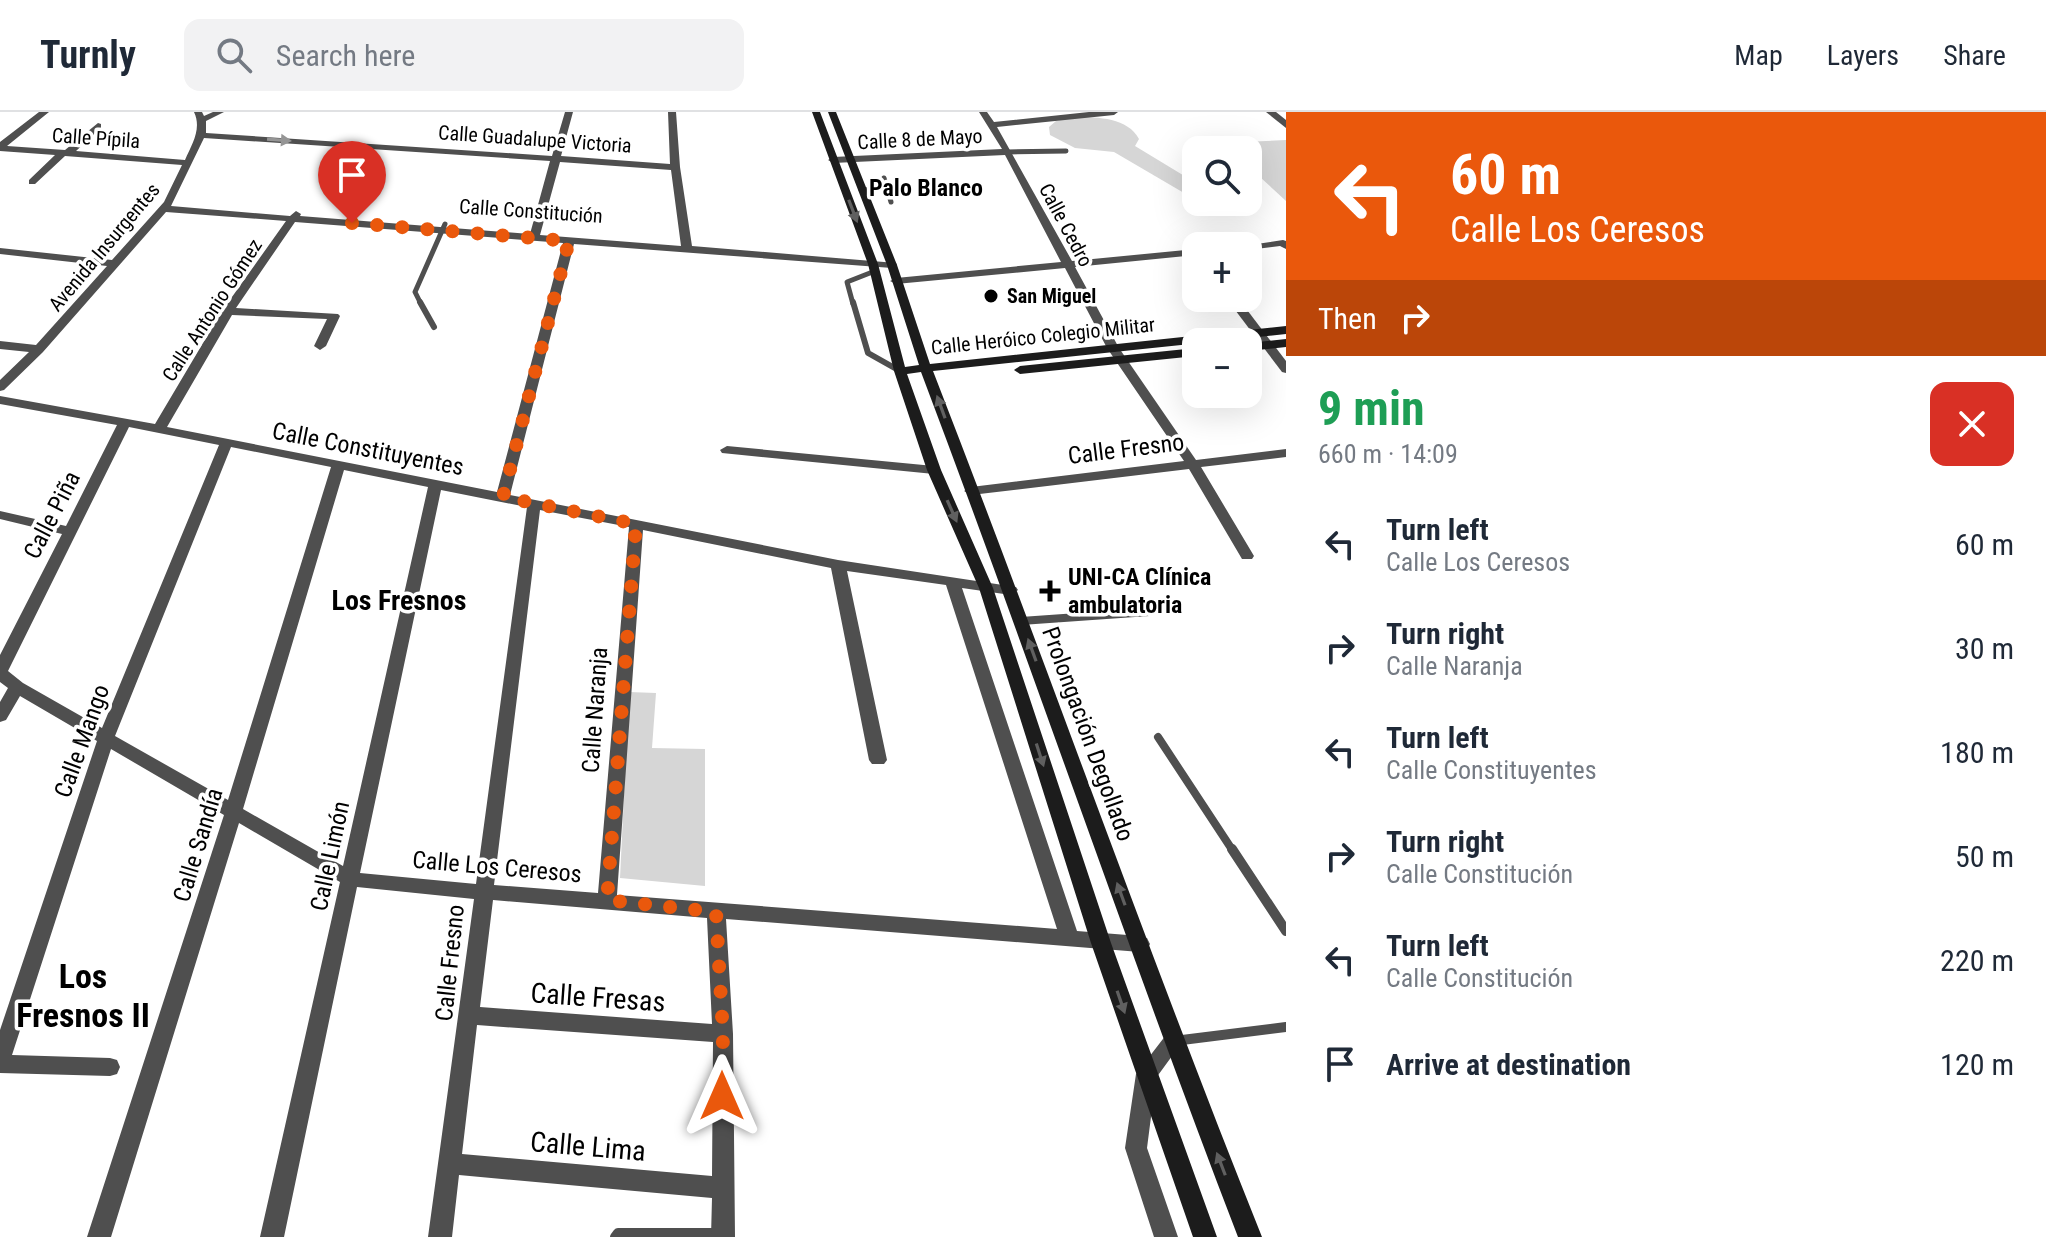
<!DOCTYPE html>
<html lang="en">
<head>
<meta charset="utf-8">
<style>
  :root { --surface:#fff; --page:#f2f2f3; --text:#1f2937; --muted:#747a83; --line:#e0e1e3 }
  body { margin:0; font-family:"Roboto Condensed",sans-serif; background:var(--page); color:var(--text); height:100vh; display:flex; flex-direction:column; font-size:30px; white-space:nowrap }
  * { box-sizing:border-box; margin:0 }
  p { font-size:26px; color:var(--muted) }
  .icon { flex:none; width:44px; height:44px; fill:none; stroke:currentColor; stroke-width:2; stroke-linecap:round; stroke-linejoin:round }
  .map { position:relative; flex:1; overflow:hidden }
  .side { display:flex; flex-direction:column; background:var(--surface); width:760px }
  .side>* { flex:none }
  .hud { background:#ea580c; color:#fff; overflow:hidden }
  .tools { position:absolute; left:1182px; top:24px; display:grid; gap:16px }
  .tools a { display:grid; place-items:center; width:80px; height:80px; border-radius:16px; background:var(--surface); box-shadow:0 8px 32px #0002; font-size:40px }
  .pin { position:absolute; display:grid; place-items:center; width:68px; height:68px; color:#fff; margin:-82px -34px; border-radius:50% 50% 50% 0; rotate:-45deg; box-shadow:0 0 8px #0007 }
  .pin .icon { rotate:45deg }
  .me { position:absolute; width:88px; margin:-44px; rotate:0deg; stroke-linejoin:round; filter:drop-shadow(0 0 6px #0008) }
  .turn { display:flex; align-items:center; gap:28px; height:168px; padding:0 32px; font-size:36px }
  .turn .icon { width:104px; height:104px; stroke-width:2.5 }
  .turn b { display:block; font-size:56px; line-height:68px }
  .then { display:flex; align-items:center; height:76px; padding:0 32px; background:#0003; gap:16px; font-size:30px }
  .round { display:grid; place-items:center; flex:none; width:84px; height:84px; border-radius:16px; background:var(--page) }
  .overview { display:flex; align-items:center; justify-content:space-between; height:136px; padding:0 32px }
  h1 { font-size:48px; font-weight:700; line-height:60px; color:#1e9e55 }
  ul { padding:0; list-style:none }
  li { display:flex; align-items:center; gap:24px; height:104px; padding:0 32px }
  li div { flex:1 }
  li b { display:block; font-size:30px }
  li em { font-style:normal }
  header { display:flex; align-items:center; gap:48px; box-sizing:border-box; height:112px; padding:0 40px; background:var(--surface); border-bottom:2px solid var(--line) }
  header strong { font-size:38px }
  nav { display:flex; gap:44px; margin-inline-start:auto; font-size:28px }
  .search { width:560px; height:72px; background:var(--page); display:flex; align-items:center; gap:20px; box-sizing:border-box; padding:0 28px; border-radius:16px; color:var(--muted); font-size:30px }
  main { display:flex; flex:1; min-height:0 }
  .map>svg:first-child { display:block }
</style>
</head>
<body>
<header>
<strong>Turnly</strong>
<div class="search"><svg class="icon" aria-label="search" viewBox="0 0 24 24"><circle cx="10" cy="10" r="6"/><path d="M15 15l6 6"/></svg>Search here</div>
<nav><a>Map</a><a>Layers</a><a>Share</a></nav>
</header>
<main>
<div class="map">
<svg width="1286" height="1125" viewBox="0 0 1286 1125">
  <rect width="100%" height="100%" fill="#fff"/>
  <g fill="#d6d6d6">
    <path d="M1070,5c23,0 57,-1 69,22l-4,7 61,37v17l-82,-48 -39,-4 -25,-13 -1,-8 7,-6z"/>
    <polygon points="1286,28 1286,89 1248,54 1248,38 1231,38 1223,31"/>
    <polygon points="629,580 656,581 652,636 705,637 705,774 620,766"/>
  </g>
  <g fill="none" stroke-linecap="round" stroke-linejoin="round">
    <g stroke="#4f4f4f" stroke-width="5">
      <polyline points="1008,40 1066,39"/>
      <polyline points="884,66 891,90"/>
      <polyline points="861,78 887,77"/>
      <polyline points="421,192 415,180 445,112"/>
      <polyline points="853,192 847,170 875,159"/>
    </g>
    <g stroke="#4f4f4f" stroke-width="6">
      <polyline points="420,190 434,215"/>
      <polyline points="853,190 868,241 900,259"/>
    </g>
    <g stroke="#4f4f4f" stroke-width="8">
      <polyline points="1021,509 1149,500"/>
      <polyline points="1158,625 1233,739"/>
    </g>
    <g stroke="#4f4f4f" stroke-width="10">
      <polyline points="1232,737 1286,819"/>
      <polyline points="1174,929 1286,915"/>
      <polyline points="615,1125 618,1121 722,1121"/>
    </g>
    <g fill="#4f4f4f" fill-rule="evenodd">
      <path d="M39,0h10l-42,34 58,4 33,-27 3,1v4l-25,23 109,9c7,-16 17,-31 9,-48h8l2,4 9,-4h11l-18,9v12l346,23 13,-44h8l-12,44 109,8 -2,-52h8l4,55 12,79 204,17 1,2 -5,3 -318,-24 -64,251 328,65 178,27 2,3 -7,5 -49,-7 115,343 63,5 7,2 3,6 -3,6 -7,2 -414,-33 7,115 2,203h-24l1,-39 -253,-23 -7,62h-24l46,-338 -117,-12 -73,350h-24l80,-355 -101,-59 -128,414h-24l137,-422 -113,-66 -99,306 98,3 7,2 3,7 -3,7 -7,2 -110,-3v-43l97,-289 -77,-45 -14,24 -6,2v-20l8,-14 -8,-6v-27l62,-121 -62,-15v-8l66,15 51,-101 -117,-21v-8l155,28 67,-113 64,-90 -120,-9 -123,140 -39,38 -4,1v-11l29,-28 -29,-3v-8l36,4 71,-79 -107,-12v-6l112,12 52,-58 18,-37 -117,-9 -30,28h-6v-4l26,-25 -55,-4v-9zM204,26l346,23 -20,73 -230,-18 1,-2 -5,-3 -6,5 -119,-10zM560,50l111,8 10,76 -141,-11zM295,110l268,21 -66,249 -330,-65 65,-112 95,4 -13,27 6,4 6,-4 14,-30 -2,-2 -102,-6zM129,315l90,18 -117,283 -79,-45 -15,-12zM231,335l100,20 -103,333 -113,-64zM344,358l84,17 -85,379 -100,-57zM441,378l86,17 -51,377 -116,-11zM540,398l89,17 -31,366 -104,-8zM643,418l188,38 38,192 3,4h12l3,-4 -40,-189 99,14 111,344 -440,-34zM493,788l214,18 5,106 -232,-17zM477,913l236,17 -1,134 -250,-22z"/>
      <polygon points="979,0 987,0 994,10 1089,0 1118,0 1114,3 997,15 1072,149 1196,137 1196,143 1075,155 1119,236 1196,348 1286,337 1286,345 1201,355 1254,444 1252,447 1242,447 1189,357 971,383 964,379 971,375 1184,349 1107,236 1065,156 896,172 890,169 896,166 1061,150 1005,43 833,51 828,48 833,45 1002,37"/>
      <polygon points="1266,0 1276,0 1286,8 1286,16"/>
      <polygon points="1283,128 1286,129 1286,137 1280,134 1248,138 1248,134 1243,134"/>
      <polygon points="1226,186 1238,186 1286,249 1286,261 1282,260"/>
      <polygon points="727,334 934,354 941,358 934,362 722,341 720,338"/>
      <polygon points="1173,920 1180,923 1183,929 1156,966 1147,1036 1178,1125 1154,1125 1125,1036 1136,962 1166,923"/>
    </g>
    <g fill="#1c1c1c" fill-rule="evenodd">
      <path d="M812,0h8l58,152 27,103 14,-2 -32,-100 -59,-153h8l61,153 33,99 356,-38v8l-353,37c112,288 214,579 329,866h-24c-110,-286 -208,-577 -317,-865l-14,2 34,96 52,118 118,355 106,294h-24l-102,-294 -112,-355 -52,-118 -33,-99 -26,-107z"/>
      <polygon points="1286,227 1286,235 1248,239 1248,231"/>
      <polygon points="1196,236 1196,244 1020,262 1014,258 1020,254"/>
    </g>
  </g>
  <defs><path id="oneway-solid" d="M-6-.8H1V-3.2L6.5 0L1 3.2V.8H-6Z" transform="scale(2)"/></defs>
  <use fill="#959595" href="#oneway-solid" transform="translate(279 28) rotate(4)"/>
  <g fill="#606060">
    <use href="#oneway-solid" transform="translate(853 99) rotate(69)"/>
    <use href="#oneway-solid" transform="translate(941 295) rotate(-110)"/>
    <use href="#oneway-solid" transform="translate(952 399) rotate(66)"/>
    <use href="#oneway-solid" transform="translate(1032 538) rotate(-110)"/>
    <use href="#oneway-solid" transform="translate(1040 643) rotate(72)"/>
    <use href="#oneway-solid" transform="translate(1121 782) rotate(-110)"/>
    <use href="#oneway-solid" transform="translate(1121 890) rotate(71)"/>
    <use href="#oneway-solid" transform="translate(1221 1052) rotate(-111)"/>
  </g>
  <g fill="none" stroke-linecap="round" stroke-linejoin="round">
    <polyline stroke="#ea580c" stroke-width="14" stroke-dasharray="0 25.2" points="352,111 569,129 503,385 636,412 607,788 716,800 723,922 722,984"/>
  </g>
  <g fill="#000" stroke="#fff" stroke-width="3">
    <circle cx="991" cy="184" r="8"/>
    <path d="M1046 467h8v8h8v8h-8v8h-8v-8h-8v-8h8z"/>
  </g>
  <g text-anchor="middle" stroke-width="7" stroke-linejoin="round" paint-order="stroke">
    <g font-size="20" fill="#000" stroke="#fff">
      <text transform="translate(96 26) rotate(4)" y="7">Calle Pípila</text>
      <text transform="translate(535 27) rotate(4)" y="7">Calle Guadalupe Victoria</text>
      <text transform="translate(920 27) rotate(-3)" y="7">Calle 8 de Mayo</text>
      <text transform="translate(531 99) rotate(4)" y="7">Calle Constitución</text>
      <text transform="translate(1066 113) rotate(62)" y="7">Calle Cedro</text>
      <text transform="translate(104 135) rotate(-50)" y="7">Avenida Insurgentes</text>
      <text transform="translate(212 198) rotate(-57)" y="7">Calle Antonio Gómez</text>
      <text transform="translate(1043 224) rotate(-6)" y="7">Calle Heróico Colegio Militar</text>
    </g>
    <g font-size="20" font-weight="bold" fill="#000" stroke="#fff" text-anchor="start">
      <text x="1007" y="191">San Miguel</text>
    </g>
    <g font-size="24" font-weight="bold" fill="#000" stroke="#fff">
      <text x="926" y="84">Palo Blanco</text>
    </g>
    <g font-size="24" fill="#000" stroke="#fff">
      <text transform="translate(368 337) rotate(11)" y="8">Calle Constituyentes</text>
      <text transform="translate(1126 337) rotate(-7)" y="8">Calle Fresno</text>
      <text transform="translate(52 403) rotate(-63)" y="8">Calle Piña</text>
      <text transform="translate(595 598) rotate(-86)" y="8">Calle Naranja</text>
      <text transform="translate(1088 622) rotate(70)" y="8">Prolongación Degollado</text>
      <text transform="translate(82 629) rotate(-70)" y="8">Calle Mango</text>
      <text transform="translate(198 733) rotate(-73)" y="8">Calle Sandía</text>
      <text transform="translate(330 744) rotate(-78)" y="8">Calle Limón</text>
      <text transform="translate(497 755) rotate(5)" y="8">Calle Los Ceresos</text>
      <text transform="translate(450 851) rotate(-84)" y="8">Calle Fresno</text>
    </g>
    <g font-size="24" font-weight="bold" fill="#000" stroke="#fff" text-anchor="start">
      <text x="1068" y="473">UNI-CA Clínica<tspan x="1068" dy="28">ambulatoria</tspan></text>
    </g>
    <g font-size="28" font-weight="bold" fill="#000" stroke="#fff">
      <text x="399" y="498">Los Fresnos</text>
    </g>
    <g font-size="28" fill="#000" stroke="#fff">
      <text transform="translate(598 885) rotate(4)" y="10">Calle Fresas</text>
      <text transform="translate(588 1034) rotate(5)" y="10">Calle Lima</text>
    </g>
    <g font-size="34" font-weight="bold" fill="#000" stroke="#fff">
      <text x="83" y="876">Los<tspan x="83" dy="39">Fresnos II</tspan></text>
    </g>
  </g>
</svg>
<div class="tools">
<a><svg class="icon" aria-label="search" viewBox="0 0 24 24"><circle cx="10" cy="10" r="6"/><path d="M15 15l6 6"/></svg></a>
<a>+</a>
<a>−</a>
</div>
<div class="pin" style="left:352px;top:111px;background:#d93025"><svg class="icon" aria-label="arrive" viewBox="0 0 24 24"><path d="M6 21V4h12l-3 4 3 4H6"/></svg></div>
<svg class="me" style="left:722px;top:984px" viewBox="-20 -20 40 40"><path d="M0-17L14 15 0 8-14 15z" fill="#ea580c" stroke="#fff" stroke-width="4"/></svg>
</div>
<section class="side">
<div class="hud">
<div class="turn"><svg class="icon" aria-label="left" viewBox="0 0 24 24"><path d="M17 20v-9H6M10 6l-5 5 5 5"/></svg><div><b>60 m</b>Calle Los Ceresos</div></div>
<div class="then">Then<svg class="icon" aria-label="right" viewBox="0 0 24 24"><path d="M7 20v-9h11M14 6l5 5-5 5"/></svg></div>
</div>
<div class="overview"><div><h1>9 min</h1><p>660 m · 14:09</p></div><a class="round" style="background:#d93025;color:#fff"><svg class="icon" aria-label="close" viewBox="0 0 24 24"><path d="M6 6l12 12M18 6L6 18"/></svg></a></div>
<ul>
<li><svg class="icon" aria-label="left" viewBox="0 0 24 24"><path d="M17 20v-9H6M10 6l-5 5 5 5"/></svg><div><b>Turn left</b><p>Calle Los Ceresos</p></div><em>60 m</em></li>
<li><svg class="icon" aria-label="right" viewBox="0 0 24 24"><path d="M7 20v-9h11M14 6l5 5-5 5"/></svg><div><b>Turn right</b><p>Calle Naranja</p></div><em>30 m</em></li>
<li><svg class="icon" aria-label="left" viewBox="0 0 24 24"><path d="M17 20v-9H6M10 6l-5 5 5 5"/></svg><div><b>Turn left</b><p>Calle Constituyentes</p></div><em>180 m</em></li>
<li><svg class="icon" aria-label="right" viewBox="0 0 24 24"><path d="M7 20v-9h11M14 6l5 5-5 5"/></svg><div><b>Turn right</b><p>Calle Constitución</p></div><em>50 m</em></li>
<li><svg class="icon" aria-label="left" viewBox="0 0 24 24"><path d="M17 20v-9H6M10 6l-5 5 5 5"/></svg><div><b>Turn left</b><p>Calle Constitución</p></div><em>220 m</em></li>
<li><svg class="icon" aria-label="arrive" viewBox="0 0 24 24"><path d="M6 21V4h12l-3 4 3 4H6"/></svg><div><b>Arrive at destination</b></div><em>120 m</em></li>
</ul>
</section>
</main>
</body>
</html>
